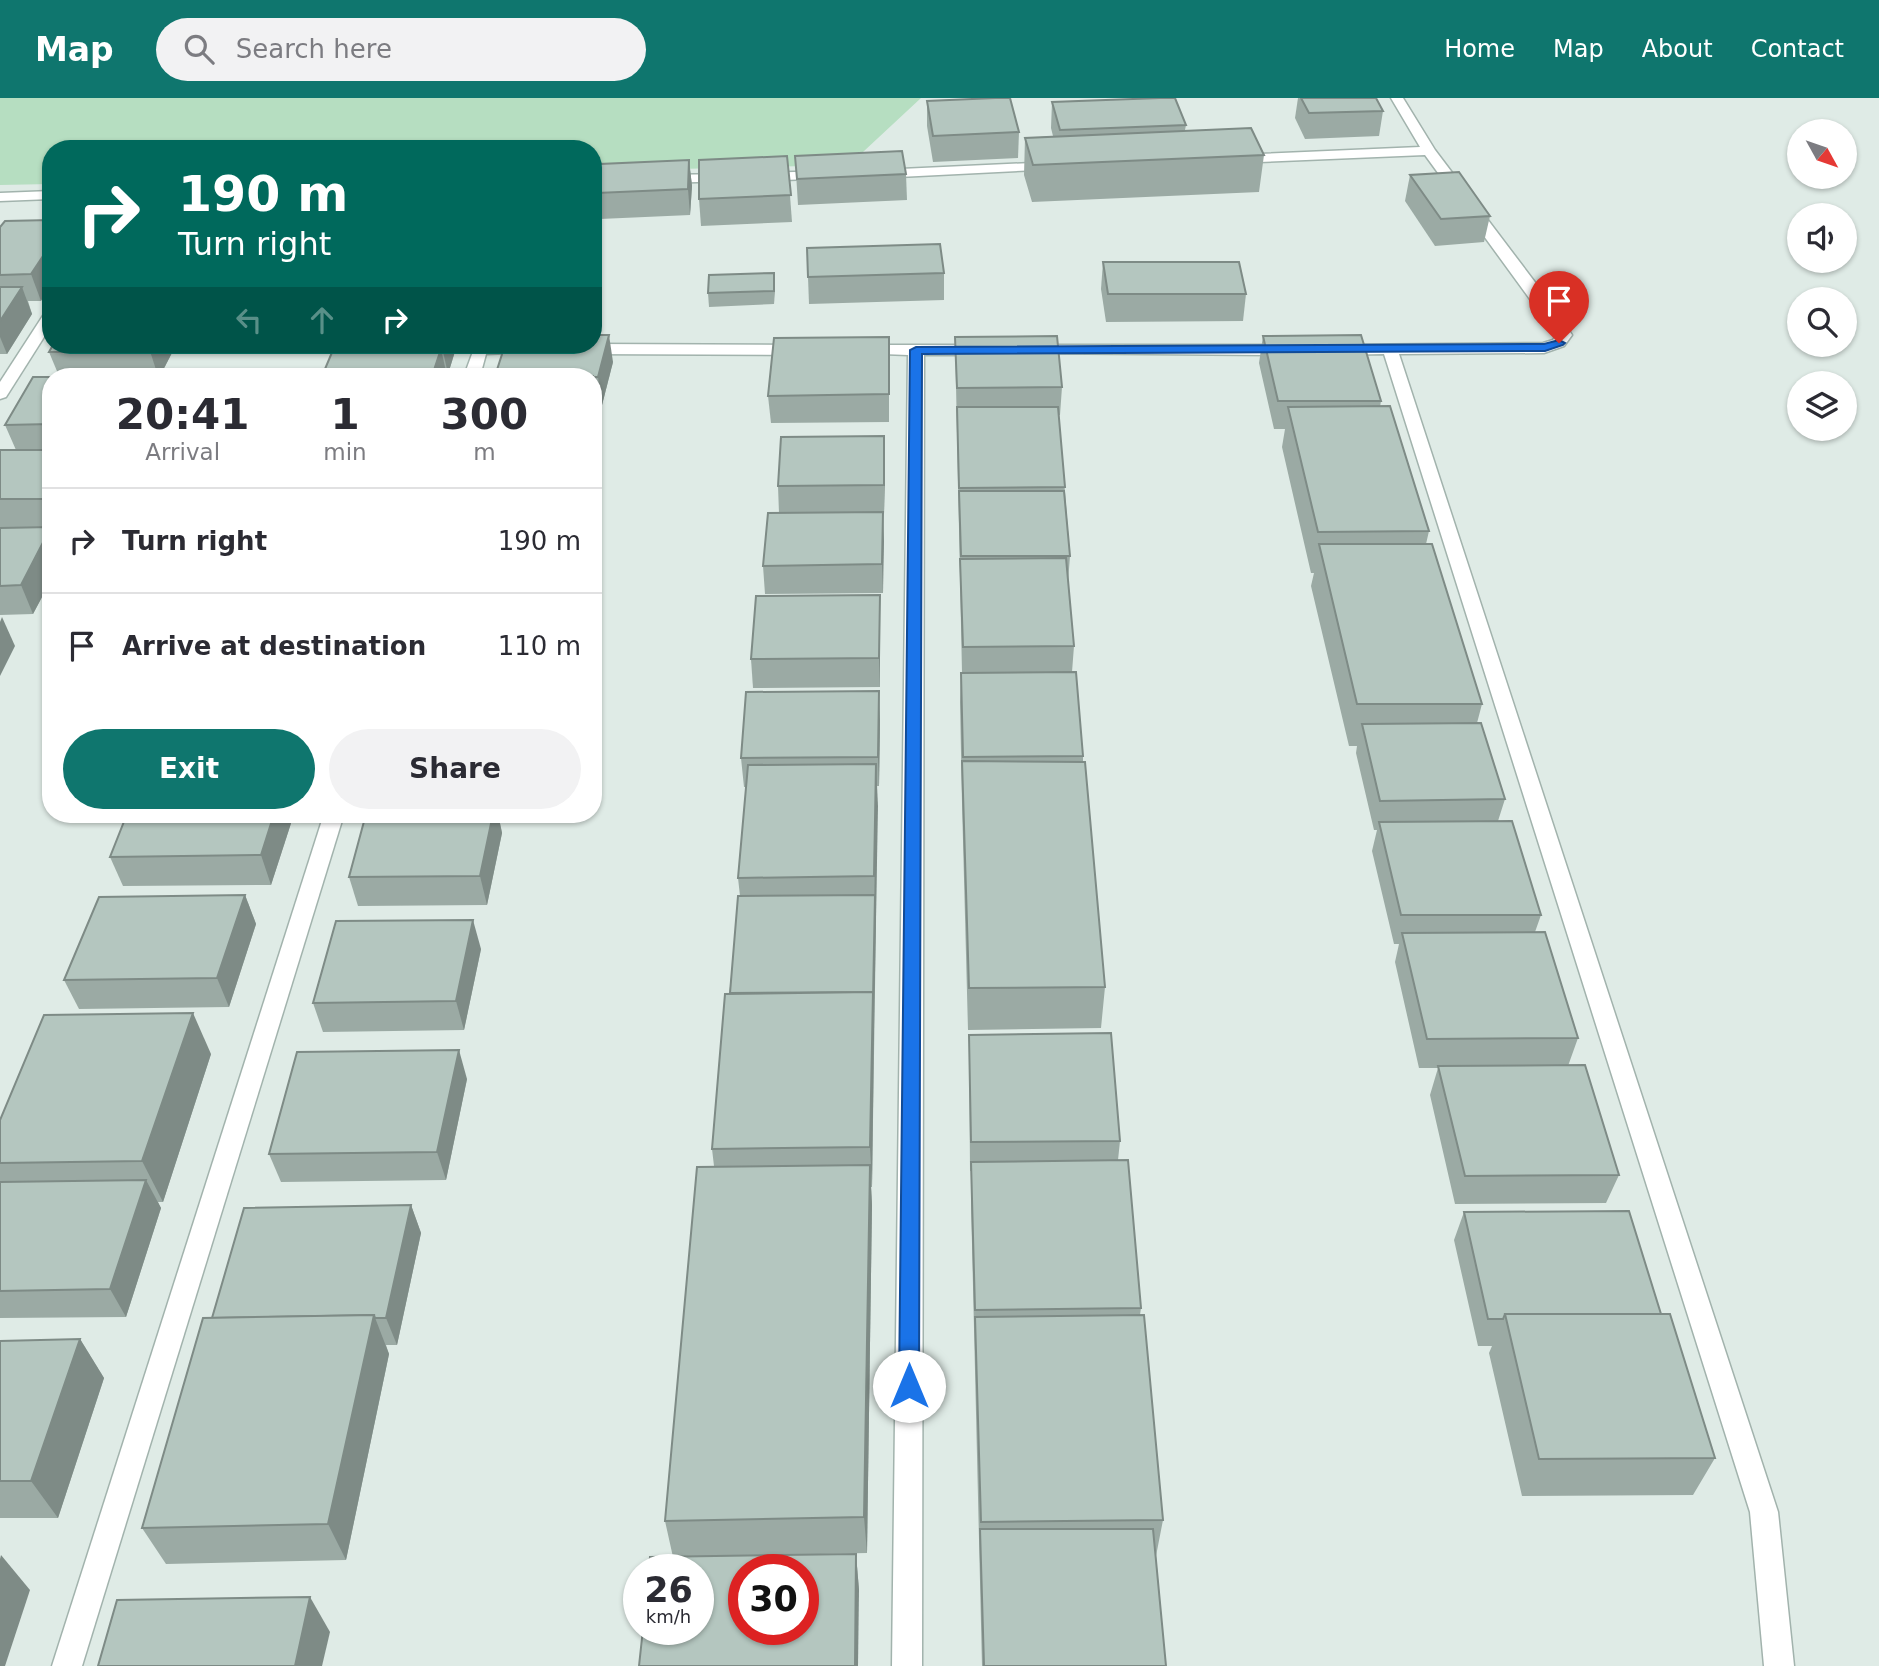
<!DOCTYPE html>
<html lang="en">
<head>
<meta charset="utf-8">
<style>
  :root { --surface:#fff; --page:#f2f2f3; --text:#2b2b33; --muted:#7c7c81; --line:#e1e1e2; --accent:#0f766e }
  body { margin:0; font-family:"DejaVu Sans",sans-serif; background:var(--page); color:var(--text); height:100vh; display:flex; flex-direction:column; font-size:26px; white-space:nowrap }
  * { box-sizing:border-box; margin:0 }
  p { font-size:23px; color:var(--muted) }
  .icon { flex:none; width:38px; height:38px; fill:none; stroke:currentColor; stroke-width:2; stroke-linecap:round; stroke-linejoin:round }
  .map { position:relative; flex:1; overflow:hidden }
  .side { position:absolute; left:42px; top:270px; width:560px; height:455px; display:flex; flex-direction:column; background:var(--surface); border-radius:28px; box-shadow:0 2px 5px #0004 }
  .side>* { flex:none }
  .top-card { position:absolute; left:42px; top:42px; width:560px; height:214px; border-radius:28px; box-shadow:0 2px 5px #0004; background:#00695c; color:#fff; overflow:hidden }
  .needle { width:46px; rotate:130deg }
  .controls { position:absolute; left:1787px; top:21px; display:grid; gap:14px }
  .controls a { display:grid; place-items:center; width:70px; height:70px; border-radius:50%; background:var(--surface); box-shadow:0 2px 5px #0004; font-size:35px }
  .speed { position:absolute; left:623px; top:1456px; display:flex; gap:14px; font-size:35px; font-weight:700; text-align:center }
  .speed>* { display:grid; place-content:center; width:91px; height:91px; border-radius:50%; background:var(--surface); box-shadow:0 2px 5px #0004; line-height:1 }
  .speed small { font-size:18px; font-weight:400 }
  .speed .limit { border:10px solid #d22; background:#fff; color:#111 }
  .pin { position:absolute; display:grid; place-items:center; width:60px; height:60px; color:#fff; margin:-72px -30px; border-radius:50% 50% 50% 0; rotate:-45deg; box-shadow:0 0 7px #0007 }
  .pin .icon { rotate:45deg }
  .me { position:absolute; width:77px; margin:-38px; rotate:0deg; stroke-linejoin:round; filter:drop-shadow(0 0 5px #0008) }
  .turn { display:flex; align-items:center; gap:24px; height:147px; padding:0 21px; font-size:32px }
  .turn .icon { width:91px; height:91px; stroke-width:2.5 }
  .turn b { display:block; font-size:49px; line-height:60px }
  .lanes { display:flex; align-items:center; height:66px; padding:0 21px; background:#0003; justify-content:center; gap:35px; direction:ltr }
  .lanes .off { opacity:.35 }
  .eta { display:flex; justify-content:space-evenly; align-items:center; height:119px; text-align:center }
  .eta b { font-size:42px; font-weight:800; line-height:49px }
  .action { display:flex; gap:14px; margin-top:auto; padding:14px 21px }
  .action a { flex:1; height:80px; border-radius:42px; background:var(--accent); color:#fff; font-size:28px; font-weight:800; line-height:80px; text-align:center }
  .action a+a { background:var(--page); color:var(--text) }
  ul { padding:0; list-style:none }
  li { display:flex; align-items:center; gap:21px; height:105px; padding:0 21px; border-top:2px solid var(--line) }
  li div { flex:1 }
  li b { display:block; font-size:26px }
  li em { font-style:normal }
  header { display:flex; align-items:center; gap:42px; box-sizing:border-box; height:98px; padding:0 35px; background:var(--accent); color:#fff }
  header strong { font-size:33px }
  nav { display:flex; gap:38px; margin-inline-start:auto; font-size:24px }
  .search { width:490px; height:63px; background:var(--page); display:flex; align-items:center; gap:18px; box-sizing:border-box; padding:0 24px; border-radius:38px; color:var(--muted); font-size:26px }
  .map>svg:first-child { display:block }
</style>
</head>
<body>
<header>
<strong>Map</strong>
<div class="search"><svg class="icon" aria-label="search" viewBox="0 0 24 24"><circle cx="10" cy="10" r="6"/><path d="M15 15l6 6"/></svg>Search here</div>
<nav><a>Home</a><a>Map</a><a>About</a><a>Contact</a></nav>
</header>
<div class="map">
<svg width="1879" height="1568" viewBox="0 0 1879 1568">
  <rect width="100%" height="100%" fill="#dfebe6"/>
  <polygon fill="#b6dec1" points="0,0 921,0 849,67 593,73 593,51 51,51 51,86 0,87"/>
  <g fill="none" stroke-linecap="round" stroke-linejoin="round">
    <defs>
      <g id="street">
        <polygon points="1391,0 1403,0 1435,52 1556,212 1572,237 1564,248 1544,255 1399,256 1778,1414 1794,1568 1764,1568 1750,1414 1384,256 1337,257 1329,252 1337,247 1543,245 1553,242 1556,237 1425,57 1235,65 1228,61 1235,57 1420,49"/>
        <polygon points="1053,64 1058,65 1058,71 879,80 872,76 879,72"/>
        <polygon points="826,73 833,77 831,80 760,83 753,79 760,75"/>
        <polygon points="728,76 735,80 733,83 662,85 655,81 662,77"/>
        <polygon points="51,93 51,101 0,103 0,95"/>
        <polygon points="51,212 51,228 6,299 0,301 0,284 46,213"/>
        <polygon points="593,246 800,247 808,252 800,257 584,256 576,251 579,248"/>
        <polygon points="532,247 539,251 536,254 486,256 480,278 464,278 475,248"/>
        <polygon points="861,247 982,247 990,252 982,257 924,257 922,1568 892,1568 908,257 856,255 856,249"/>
        <polygon points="1032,247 1287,247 1295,252 1287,257 1027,255 1027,249"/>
        <polygon points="324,716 344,716 82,1568 52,1568"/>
      </g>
    </defs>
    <use href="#street" stroke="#a2b3ad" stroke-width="3"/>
    <use href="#street" fill="#fff" fill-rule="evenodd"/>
  </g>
  <g fill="#9baaa4">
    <polygon points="1298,0 1376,0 1383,13 1379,38 1305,41 1295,20"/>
    <polygon points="927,3 1019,34 1018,60 933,64 927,28"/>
    <polygon points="1052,4 1186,27 1185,32 1264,57 1259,94 1032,104 1024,77 1025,40 1053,38 1051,30"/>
    <polygon points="787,58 792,124 701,128 699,101"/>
    <polygon points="795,58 906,76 907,102 798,107"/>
    <polygon points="689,62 692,88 690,117 600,121 597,95"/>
    <polygon points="1410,77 1490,118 1484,144 1435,148 1405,103"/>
    <polygon points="51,122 41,203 28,203 32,216 7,256 0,256 0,129"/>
    <polygon points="1103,164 1246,196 1243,223 1106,224 1101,191"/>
    <polygon points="774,175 774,206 709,209 708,195"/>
    <polygon points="944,175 944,202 809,206 808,179"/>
    <polygon points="1263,238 1381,303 1380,309 1429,433 1426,446 1482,606 1477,625 1505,701 1498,723 1541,817 1535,834 1578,940 1568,968 1619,1077 1606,1105 1455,1106 1430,997 1438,970 1419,970 1395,864 1399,846 1394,846 1372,753 1377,732 1374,732 1356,655 1357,648 1349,648 1311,488 1314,475 1311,475 1282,349 1285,331 1274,331 1259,265"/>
    <polygon points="955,239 1062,289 1060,317 1059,317 1070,458 1068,484 1074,548 1072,574 1083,658 1083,664 1105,889 1101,930 968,932 962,705 960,604 961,575 962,575"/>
    <polygon points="176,247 160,278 59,278 49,254"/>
    <polygon points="457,247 448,276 446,276 447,278 322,278 340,252 339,250"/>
    <polygon points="613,264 602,307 593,307 593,278"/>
    <polygon points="889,266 889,324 771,325 768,298"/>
    <polygon points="51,279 51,482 33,516 0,517 0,352 16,352 5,327"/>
    <polygon points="884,338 885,366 884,416 883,416 883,495 765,496 763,468 779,415 778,388"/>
    <polygon points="880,526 880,589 753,590 751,561"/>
    <polygon points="880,622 879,688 877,688 876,826 872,1089 871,1089 872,1107 867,1455 719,1458 856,1456 859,1492 673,1459 665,1423 714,1068 712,1051 740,798 738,780 746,689 744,689 741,660"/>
    <polygon points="127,716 294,716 271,787 123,788 110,759"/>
    <polygon points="366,716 498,716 502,735 487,807 358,808 349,779"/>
    <polygon points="245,797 256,826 229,909 79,911 64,882"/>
    <polygon points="481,851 464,932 323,934 313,905"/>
    <polygon points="969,937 1120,1043 1118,1062 1141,1210 1140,1217 1163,1422 1156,1458 1166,1568 982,1568 971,1104 971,1073 970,1073"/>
    <polygon points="211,956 163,1104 158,1104 161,1110 126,1219 0,1220 0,1022"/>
    <polygon points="467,981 446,1082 281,1084 269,1056"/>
    <polygon points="411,1107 421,1135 397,1247 386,1247 389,1256 346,1462 166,1466 142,1430 212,1220"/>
    <polygon points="1464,1114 1661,1216 1715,1360 1693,1397 1522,1398 1489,1255 1492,1248 1478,1248 1454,1142"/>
    <polygon points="80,1241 104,1280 58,1420 0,1420 0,1243"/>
  </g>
  <g fill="#7e8b86">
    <polygon points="689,62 692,88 690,117 688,91"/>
    <polygon points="593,78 595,92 593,103"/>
    <polygon points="51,146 51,187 41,203 31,176"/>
    <polygon points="774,175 775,188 774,206"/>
    <polygon points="22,189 32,216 7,256 0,239 0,223"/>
    <polygon points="609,237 613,264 602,307 598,279"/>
    <polygon points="153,247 176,247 160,278 158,278 150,253"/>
    <polygon points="443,247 457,247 448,276 442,249"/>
    <polygon points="441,251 447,278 432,278"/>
    <polygon points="884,338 885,366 884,416"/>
    <polygon points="883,414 884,443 883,495 882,466"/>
    <polygon points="51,431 51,482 33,516 21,487"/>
    <polygon points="880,497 880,589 879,560"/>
    <polygon points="2,519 15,548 0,578 0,524"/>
    <polygon points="879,593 880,622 879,688 878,659"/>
    <polygon points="876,666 878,708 874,931 873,902"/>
    <polygon points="274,716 294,716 271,787 261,757"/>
    <polygon points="493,716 498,716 502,735 487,807 480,778"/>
    <polygon points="245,797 256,826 229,909 217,880"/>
    <polygon points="473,822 481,851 464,932 456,903"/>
    <polygon points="873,894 874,935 872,1089 870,1049"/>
    <polygon points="193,915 211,956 163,1104 142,1063"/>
    <polygon points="459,952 467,981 446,1082 437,1054"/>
    <polygon points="870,1067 872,1107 867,1455 864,1419"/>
    <polygon points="146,1082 161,1110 126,1219 110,1191"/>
    <polygon points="411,1107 421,1135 397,1247 386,1220"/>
    <polygon points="374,1217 389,1256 346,1462 328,1426"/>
    <polygon points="80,1241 104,1280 58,1420 31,1383"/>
    <polygon points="856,1456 859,1492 858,1568 855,1568"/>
    <polygon points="1,1457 30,1492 5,1568 0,1568 0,1461"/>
    <polygon points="310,1499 330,1534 322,1568 295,1568"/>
  </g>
  <g fill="#b4c6bf" stroke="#7e8b86" stroke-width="2" fill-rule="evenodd">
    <polygon points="995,0 1010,0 1019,34 933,38 927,3"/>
    <polygon points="1160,0 1175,0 1186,27 1060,32 1052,4"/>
    <polygon points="1301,0 1376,0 1383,13 1309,15"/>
    <polygon points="1251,30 1264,57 1033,67 1025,40"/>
    <polygon points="902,53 906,76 797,81 795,58"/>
    <polygon points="787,58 791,97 699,101 699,62"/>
    <polygon points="689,62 688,91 597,95 600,66"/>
    <polygon points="1459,74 1490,118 1441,121 1410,77"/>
    <polygon points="51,122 51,146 31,176 0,177 0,129 5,123"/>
    <polygon points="940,146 944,175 808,179 807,150"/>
    <polygon points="1103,164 1239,164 1246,196 1108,196"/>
    <polygon points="774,175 774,193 708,195 709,177"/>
    <polygon points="0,189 22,189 0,223"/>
    <polygon points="593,237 609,237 598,279 593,279 593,278 495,278 505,247 593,247"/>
    <polygon points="1361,237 1381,303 1278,303 1263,238"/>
    <polygon points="1057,238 1062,289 957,290 955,239"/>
    <polygon points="889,239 889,296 768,298 774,240"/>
    <polygon points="53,247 153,247 150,253 49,254"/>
    <polygon points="340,247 443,247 442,249 339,250"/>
    <polygon points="441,251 432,278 322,278 333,252"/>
    <polygon points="33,279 51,279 51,326 5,327"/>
    <polygon points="1390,308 1429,433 1318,434 1288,309"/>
    <polygon points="957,309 1058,309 1065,389 959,390"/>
    <polygon points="884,338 884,387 778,388 781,339"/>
    <rect x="0" y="352" width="51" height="49"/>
    <polygon points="959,393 1064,393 1070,458 961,458"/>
    <polygon points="883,414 882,466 763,468 768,415"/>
    <polygon points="51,429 21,487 0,488 0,430"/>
    <polygon points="1319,446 1432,446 1482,606 1357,606"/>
    <polygon points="1066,460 1074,548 963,549 960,461"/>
    <polygon points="880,497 879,560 751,561 756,498"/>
    <polygon points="1076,574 1083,658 963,659 961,575"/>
    <polygon points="879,593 878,659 741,660 746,594"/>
    <polygon points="1481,625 1505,701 1380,703 1362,626"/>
    <polygon points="962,663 1085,664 1105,889 969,890"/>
    <polygon points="876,666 874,778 738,780 748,667"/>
    <polygon points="127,716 274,716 261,757 110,759"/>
    <polygon points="366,716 493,716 480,778 349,779"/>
    <polygon points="1512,723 1541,817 1401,817 1379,724"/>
    <polygon points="245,797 217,880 64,882 99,799"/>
    <polygon points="875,797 873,902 873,894 730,895 738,798"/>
    <polygon points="473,822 456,903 313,905 336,823"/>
    <polygon points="1545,834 1578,940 1427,941 1402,835"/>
    <polygon points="873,894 870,1049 712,1051 725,896"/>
    <polygon points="193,915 142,1063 0,1065 0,1022 44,917"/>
    <polygon points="1111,935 1120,1043 971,1044 969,937"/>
    <polygon points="459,952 437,1054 269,1056 297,954"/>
    <polygon points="1585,967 1619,1077 1465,1078 1438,968"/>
    <polygon points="1128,1062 1141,1210 975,1212 971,1064"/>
    <polygon points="870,1067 864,1419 665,1423 697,1069"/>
    <polygon points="146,1082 110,1191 0,1193 0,1084"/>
    <polygon points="411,1107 386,1220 375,1220 374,1217 212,1220 244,1110"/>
    <polygon points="1629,1113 1661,1216 1505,1216 1503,1221 1488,1221 1464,1114"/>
    <polygon points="1505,1216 1670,1216 1715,1360 1539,1361"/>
    <polygon points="374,1217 328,1426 142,1430 203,1220"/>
    <polygon points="1144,1217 1163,1422 981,1424 975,1219"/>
    <polygon points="80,1241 31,1383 0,1383 0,1243"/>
    <polygon points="980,1431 1153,1431 1166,1568 984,1568"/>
    <path d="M856,1456l-1,112h-216l4,-37h55v-59h-49l1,-13zM744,1472h59v59h-59z"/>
    <polygon points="310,1499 295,1568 98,1568 117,1502"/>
  </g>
  <polygon fill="#1a73e8" stroke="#114b97" stroke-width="2" points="1559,242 1565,245 1563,247 1545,253 922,256 919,1288 916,1294 909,1297 902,1294 899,1288 910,252 916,249 1544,246"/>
</svg>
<div class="controls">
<a><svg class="needle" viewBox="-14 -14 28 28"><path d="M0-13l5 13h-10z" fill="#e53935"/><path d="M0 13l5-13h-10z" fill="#7c7c81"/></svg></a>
<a><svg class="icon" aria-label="sound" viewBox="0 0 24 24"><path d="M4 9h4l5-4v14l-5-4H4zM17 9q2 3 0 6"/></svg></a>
<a><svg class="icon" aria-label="search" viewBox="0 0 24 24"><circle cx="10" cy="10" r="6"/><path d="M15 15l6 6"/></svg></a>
<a><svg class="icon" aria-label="layers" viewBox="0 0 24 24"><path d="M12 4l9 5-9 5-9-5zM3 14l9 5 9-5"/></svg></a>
</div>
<div class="speed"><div>26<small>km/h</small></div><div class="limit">30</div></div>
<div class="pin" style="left:1559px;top:245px;background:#d93025"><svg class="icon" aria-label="arrive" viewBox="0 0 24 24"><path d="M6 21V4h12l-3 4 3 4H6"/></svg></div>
<svg class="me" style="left:909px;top:1288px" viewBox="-20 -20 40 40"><circle r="19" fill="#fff"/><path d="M0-13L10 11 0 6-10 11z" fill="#1a73e8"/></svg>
<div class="top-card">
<div class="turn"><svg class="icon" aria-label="right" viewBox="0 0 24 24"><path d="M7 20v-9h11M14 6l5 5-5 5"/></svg><div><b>190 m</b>Turn right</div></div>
<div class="lanes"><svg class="icon off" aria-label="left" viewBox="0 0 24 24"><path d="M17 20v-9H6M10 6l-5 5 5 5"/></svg><svg class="icon off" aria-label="ahead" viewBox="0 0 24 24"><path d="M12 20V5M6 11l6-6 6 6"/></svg><svg class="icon" aria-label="right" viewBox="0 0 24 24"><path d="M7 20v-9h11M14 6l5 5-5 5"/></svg></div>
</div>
<section class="side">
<div class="eta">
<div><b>20:41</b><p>Arrival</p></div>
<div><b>1</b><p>min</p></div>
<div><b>300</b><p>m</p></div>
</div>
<ul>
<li><svg class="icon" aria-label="right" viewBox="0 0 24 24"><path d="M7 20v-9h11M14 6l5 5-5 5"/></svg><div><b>Turn right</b></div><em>190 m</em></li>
<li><svg class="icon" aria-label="arrive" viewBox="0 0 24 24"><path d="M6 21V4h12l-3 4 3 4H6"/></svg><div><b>Arrive at destination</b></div><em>110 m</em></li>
</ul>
<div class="action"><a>Exit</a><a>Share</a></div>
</section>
</div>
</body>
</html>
